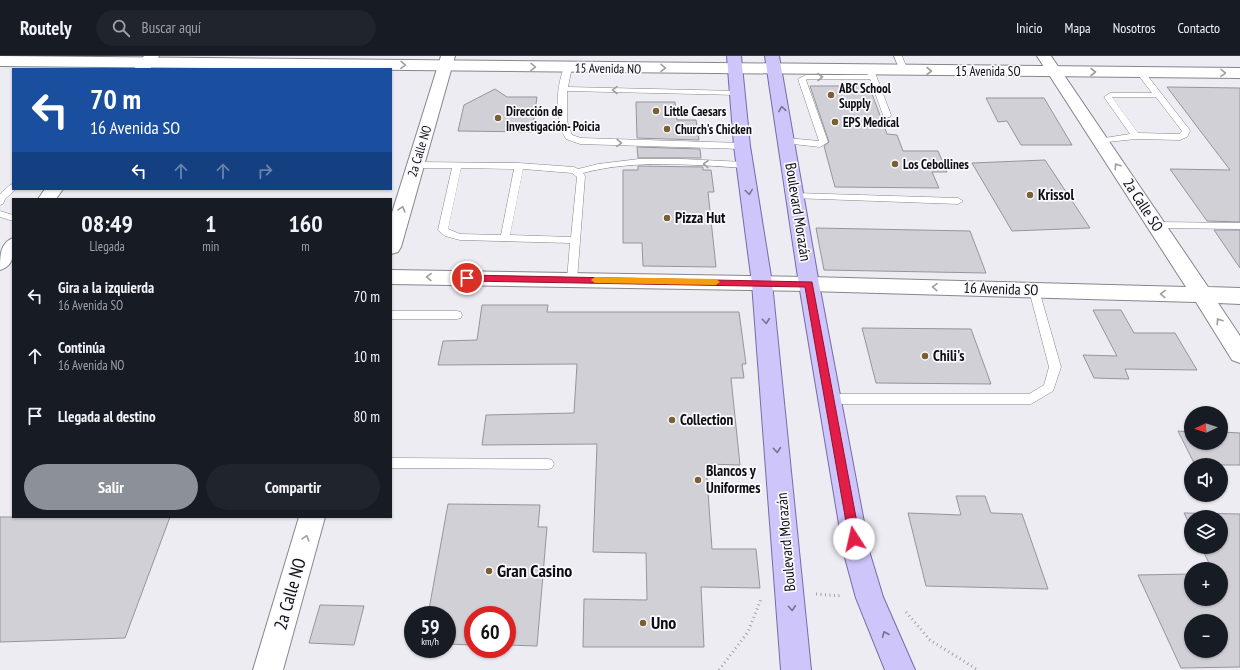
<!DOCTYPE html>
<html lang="es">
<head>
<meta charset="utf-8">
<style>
  :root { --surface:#171b24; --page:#20242c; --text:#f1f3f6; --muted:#9ea1a6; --line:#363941; --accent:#8c9099 }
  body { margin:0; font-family:"PT Sans Narrow",sans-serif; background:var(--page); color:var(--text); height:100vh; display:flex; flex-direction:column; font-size:15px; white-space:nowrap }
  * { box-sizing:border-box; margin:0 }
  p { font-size:13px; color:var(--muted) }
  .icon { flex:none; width:22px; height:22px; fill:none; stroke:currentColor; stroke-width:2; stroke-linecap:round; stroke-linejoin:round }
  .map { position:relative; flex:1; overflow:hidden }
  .sheet { position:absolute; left:12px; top:142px; width:380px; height:320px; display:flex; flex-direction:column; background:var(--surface); border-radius:0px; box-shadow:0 1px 3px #0004 }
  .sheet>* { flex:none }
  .top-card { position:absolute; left:12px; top:12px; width:380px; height:122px; border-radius:0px; box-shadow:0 1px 3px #0004; background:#1a4fa0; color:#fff; overflow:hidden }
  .needle { width:26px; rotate:266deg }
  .controls { position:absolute; left:1184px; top:350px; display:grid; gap:8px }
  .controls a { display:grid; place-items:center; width:44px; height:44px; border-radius:50%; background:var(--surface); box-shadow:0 1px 3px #0004; font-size:20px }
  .speed { position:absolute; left:404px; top:550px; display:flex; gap:8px; font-size:20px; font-weight:700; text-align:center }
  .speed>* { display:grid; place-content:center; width:52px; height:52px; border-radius:50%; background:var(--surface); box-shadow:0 1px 3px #0004; line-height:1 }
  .speed small { font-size:10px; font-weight:400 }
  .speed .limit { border:6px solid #d22; background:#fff; color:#111 }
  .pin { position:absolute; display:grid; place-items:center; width:34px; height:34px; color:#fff; margin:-17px; border:2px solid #fff; border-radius:50%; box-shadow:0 1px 4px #0007 }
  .me { position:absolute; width:44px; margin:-22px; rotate:350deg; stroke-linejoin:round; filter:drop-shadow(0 0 3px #0008) }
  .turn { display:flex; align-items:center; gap:14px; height:84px; padding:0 12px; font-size:18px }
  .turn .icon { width:52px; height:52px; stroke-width:2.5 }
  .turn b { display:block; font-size:28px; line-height:34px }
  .lanes { display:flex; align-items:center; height:38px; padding:0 12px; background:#0003; justify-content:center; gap:20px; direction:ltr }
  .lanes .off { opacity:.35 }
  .eta { display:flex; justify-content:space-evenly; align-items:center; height:68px; text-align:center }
  .eta b { font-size:24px; font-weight:700; line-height:28px }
  .cta { display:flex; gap:8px; margin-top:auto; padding:8px 12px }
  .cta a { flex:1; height:46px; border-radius:24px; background:var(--accent); color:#fff; font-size:16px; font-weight:700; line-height:46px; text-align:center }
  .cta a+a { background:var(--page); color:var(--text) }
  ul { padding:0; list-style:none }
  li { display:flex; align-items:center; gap:12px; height:60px; padding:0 12px }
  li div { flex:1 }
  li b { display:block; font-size:15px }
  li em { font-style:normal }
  header { display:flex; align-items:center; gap:24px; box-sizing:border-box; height:56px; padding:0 20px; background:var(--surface); border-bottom:1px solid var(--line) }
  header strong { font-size:19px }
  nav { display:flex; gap:22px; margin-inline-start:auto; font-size:14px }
  .search { width:280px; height:36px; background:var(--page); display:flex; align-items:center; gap:10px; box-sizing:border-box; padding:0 14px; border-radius:22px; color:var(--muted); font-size:15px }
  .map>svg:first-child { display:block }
</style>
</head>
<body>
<header>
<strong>Routely</strong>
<div class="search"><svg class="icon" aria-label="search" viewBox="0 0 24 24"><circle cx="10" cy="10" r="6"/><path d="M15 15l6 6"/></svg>Buscar aquí</div>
<nav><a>Inicio</a><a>Mapa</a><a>Nosotros</a><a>Contacto</a></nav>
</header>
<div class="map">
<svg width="1240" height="614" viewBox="0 0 1240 614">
  <rect width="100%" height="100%" fill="#edecf3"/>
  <g fill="#d1d0d7" stroke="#96959b" fill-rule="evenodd">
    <polygon points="810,30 869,30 887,78 897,79 903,95 938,95 947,116 932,116 939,132 835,131 824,90 829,86"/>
    <polygon points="1167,31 1240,32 1240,166 1207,165 1170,113 1230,114"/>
    <polygon points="495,33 507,41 537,41 532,76 458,75 464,49"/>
    <polygon points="986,42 1044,42 1072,89 1021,89 1007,65 998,66"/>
    <polygon points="636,46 675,46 677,64 696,64 699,84 637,82"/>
    <polygon points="637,91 700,93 701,102 638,102"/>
    <polygon points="1045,104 1090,172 1012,175 972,107"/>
    <polygon points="638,110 703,111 703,114 711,114 714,136 708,136 716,211 643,210 642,187 623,187 623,114 638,114"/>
    <polygon points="816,172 970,175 986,217 824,214"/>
    <polygon points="1214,174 1240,174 1240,212"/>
    <polygon points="482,249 548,249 547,256 739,256 746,308 742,308 744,322 731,322 740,409 706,408 712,493 756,493 760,532 701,531 704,591 583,591 584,543 647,544 646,497 593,496 597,388 482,389 486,359 574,357 577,308 438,309 443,285 477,284"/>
    <polygon points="1093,254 1121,254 1134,277 1175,277 1197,314 1125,313 1129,323 1094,322 1083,299 1117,300"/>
    <polygon points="862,272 971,273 991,328 876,327"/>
    <polygon points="1178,375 1191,376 1191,387 1221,387 1221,376 1240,377 1240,409 1195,409"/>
    <polygon points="956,440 985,440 991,457 1022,458 1048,533 926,530 908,457 961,459"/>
    <polygon points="448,448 540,449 538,471 547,471 537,590 507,589 507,559 473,559 473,589 447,588 447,559 428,559"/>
    <path d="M1184,457l56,1v153l-59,1 -43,-93 53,-1v25h30v-30h-9l-11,-22h20v-30h-30v10zM1191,565h30v30h-30z"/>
    <polygon points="0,461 170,461 125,582 0,586"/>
    <polygon points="320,549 364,550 354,589 309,587"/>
  </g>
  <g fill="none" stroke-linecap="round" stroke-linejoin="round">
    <defs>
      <g id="lane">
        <polygon points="894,0 902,0 908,15 907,17 901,17"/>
        <path d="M565,9h3l4,2 -4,20 170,4 4,2 -4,2 -171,-4v30l5,14 9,3 161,5 4,3 -4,3 -162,-5 -14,-5c-12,-19 -10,-54 -1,-74z"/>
        <polygon points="867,12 873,12 874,14 891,59 890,61 887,61 883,59 870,23 807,23 806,24 828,86 820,91 784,87 783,85 784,83 787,82 819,85 798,23 806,19 868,19 866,14"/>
        <path d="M1137,14h6l46,59 1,2 -3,6 -7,3 -44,-1 -38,4 -1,-2 1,-2 32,-5 -26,-37 6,-4h42l-16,-21zM1112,41h44l26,34 -3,3 -41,-1z"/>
        <path d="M639,103h43l63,3 4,3 -4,3c-54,-3 -109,-9 -162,5l2,3 -8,104 -1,3h-8l-1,-3 3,-37 -110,-3 -15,-4 -7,-6 14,-62h-37l-4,-3 4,-3 104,1 55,4 4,2 20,-5zM461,112l53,1 -13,66 -41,-1 -12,-5zM523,113l49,4 5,4 -6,60 -61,-2z"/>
        <polygon points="13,128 13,133 16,133 5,143 3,148 0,149 0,138 10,129"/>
        <polygon points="795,137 958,142 963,145 958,148 792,142 790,140 792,138"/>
        <polygon points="0,155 13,159 13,165 0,161"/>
        <polygon points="1157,166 1240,167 1240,173 1157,172 1152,169"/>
        <polygon points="1034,230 1038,231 1039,234 1061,311 1053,335 1031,348 830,348 826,346 824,343 826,340 830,338 1029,338 1044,329 1049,311 1029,234 1030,231"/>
        <polygon points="391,255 457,255 461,256 462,259 461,262 457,263 391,263"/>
        <polygon points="391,402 548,403 552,404 554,408 552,412 548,413 391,412"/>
      </g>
      <g id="street">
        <polygon points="144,0 159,0 150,13 134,13"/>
        <polygon points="441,0 455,0 401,191 398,196 391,198 391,160"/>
        <polygon points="1037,0 1051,0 1208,231 1240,232 1240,248 1218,247 1240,280 1240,307 1232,304 1196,246 809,235 391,228 391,214 809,221 1186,231"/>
        <polygon points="45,133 63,133 56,143 38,143"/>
        <path d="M13,182c0,14 3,27 -13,32 0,-14 0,-27 13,-32z"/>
        <polygon points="299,461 325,461 283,614 253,614"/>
      </g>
      <polygon id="secondary" points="0,0 1240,12 1240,22 0,10"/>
      <g id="primary">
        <polygon points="727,0 741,0 750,90 772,227 811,614 781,614 752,227 734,90"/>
        <polygon points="765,0 779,0 819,228 870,498 883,541 915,614 885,614 856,542 844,498 799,228"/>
      </g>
    </defs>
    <use href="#lane" stroke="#86868c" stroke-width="1"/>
    <use href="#street" stroke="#86868c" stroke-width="2"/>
    <use href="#secondary" stroke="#86868c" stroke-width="2"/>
    <use href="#primary" stroke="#766ca7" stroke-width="2"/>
    <g stroke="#a2a2a7" stroke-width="3" stroke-dasharray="1 3.5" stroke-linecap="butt">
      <polyline points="816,538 841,540"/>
      <polyline points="906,556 930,584 978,614"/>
      <polyline points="719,614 748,576 761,543"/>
    </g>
    <use href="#lane" fill="#fff" fill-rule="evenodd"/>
    <use href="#street" fill="#fff" fill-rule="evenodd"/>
    <use href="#secondary" fill="#fff" fill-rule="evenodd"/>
    <use href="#primary" fill="#cec5fb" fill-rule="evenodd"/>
  </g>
  <defs><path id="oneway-chevron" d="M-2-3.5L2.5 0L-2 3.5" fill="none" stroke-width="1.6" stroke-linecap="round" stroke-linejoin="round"/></defs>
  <g stroke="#9f9f9f">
    <use href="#oneway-chevron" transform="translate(403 9) rotate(1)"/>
    <use href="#oneway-chevron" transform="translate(533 11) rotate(1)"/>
    <use href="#oneway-chevron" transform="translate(663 12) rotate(1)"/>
    <use href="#oneway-chevron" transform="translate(929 15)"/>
    <use href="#oneway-chevron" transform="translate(1093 16)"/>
    <use href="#oneway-chevron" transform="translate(1223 17) rotate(1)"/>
    <use href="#oneway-chevron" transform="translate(820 21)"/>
    <use href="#oneway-chevron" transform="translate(615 34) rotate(-179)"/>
    <use href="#oneway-chevron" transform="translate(619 87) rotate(2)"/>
    <use href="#oneway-chevron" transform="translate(706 108) rotate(-178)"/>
    <use href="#oneway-chevron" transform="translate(1117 110) rotate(-124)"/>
    <use href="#oneway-chevron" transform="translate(402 153) rotate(-74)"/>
    <use href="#oneway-chevron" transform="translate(429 221) rotate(-179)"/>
    <use href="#oneway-chevron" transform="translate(935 231) rotate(-178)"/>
    <use href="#oneway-chevron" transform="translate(1163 238) rotate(-178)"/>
    <use href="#oneway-chevron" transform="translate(1219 265) rotate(-123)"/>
    <use href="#oneway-chevron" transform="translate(306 482) rotate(-74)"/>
  </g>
  <g stroke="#787391">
    <use href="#oneway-chevron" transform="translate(782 53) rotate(-99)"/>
    <use href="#oneway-chevron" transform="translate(749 136) rotate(82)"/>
    <use href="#oneway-chevron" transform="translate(766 265) rotate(85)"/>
    <use href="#oneway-chevron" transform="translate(777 394) rotate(85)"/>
    <use href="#oneway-chevron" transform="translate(792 552) rotate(86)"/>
    <use href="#oneway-chevron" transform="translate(885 578) rotate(-113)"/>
  </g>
  <polygon fill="#e11d48" stroke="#92132f" points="467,219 812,226 860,483 858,486 854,488 851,486 849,483 805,231 467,225 462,222"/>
  <polygon fill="#f59e0b" points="595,221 716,223 720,226 716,229 595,227 591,224"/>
  <g fill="#795f31" stroke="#faf9ff" stroke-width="1.5">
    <circle cx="831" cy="39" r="4"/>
    <circle cx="656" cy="55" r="4"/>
    <circle cx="498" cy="62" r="4"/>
    <circle cx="835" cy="66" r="4"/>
    <circle cx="667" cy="73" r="4"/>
    <circle cx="895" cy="108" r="4"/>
    <circle cx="1030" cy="139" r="4"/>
    <circle cx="667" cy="162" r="4"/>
    <circle cx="925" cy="300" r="4"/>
    <circle cx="672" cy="364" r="4"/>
    <circle cx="698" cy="424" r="4"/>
    <circle cx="489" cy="515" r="4"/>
    <circle cx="643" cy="567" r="4"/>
  </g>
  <g text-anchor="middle" stroke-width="3.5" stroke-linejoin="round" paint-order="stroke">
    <g font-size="13" fill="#0e0e10" stroke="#faf9ff">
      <text transform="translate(608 12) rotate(1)" y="5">15 Avenida NO</text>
      <text x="988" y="20">15 Avenida SO</text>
      <text transform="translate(419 95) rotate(-73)" y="5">2a Calle NO</text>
    </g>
    <g font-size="13" font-weight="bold" fill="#0e0e10" stroke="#faf9ff" text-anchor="start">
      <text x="839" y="37">ABC School<tspan x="839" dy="15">Supply</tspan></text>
      <text x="506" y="60">Dirección de<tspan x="506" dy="15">Investigación- Poicia</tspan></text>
      <text x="664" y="60">Little Caesars</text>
      <text x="843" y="71">EPS Medical</text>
      <text x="675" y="78">Church's Chicken</text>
      <text x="903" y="113">Los Cebollines</text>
    </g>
    <g font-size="15" font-weight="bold" fill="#0e0e10" stroke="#faf9ff" text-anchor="start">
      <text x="1038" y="144">Krissol</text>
      <text x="675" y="167">Pizza Hut</text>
      <text x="933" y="305">Chili's</text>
      <text x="680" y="369">Collection</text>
      <text x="706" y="420">Blancos y<tspan x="706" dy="17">Uniformes</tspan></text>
    </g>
    <g font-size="15" fill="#0e0e10" stroke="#faf9ff">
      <text transform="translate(1143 149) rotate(57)" y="5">2a Calle SO</text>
      <text transform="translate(798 156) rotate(81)" y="5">Boulevard Morazán</text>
      <text transform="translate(1001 233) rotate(2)" y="5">16 Avenida SO</text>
      <text transform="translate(786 486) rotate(-95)" y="5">Boulevard Morazán</text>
    </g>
    <g font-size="18" font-weight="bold" fill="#0e0e10" stroke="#faf9ff" text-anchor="start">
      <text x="497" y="521">Gran Casino</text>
      <text x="651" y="573">Uno</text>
    </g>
    <g font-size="18" fill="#0e0e10" stroke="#faf9ff">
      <text transform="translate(290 538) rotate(-74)" y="6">2a Calle NO</text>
    </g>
  </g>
</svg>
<div class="controls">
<a><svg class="needle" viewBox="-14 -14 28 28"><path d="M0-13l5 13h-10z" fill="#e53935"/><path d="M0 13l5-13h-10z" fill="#9ea1a6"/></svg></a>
<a><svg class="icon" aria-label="sound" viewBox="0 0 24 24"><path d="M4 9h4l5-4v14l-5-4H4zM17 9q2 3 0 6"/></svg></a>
<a><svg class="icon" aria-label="layers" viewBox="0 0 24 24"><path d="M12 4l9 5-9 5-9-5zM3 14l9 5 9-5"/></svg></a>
<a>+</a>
<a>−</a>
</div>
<div class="speed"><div>59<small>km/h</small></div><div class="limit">60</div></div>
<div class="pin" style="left:467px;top:222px;background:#d93025"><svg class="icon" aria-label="arrive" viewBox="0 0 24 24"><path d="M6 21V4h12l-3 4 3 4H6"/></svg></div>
<svg class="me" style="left:854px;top:483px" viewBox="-20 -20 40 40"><circle r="19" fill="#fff"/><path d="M0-13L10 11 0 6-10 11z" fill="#e11d48"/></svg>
<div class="top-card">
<div class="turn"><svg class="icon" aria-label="left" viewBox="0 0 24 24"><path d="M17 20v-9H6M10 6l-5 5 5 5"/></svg><div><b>70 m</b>16 Avenida SO</div></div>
<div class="lanes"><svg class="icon" aria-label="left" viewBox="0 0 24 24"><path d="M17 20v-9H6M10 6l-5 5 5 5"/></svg><svg class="icon off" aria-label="ahead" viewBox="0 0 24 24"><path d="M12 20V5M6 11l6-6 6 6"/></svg><svg class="icon off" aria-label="ahead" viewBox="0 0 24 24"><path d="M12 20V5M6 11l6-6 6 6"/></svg><svg class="icon off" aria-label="right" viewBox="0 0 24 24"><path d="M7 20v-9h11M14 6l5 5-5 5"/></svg></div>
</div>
<section class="sheet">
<div class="eta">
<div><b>08:49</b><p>Llegada</p></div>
<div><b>1</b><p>min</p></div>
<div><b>160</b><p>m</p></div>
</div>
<ul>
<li><svg class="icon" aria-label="left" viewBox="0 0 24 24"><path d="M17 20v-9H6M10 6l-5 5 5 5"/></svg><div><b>Gira a la izquierda</b><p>16 Avenida SO</p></div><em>70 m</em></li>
<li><svg class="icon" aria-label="ahead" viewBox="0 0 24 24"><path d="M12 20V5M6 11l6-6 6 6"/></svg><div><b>Continúa</b><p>16 Avenida NO</p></div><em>10 m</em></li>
<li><svg class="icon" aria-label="arrive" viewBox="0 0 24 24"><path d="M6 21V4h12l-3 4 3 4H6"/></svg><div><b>Llegada al destino</b></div><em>80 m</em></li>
</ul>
<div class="cta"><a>Salir</a><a>Compartir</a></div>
</section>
</div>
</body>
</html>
